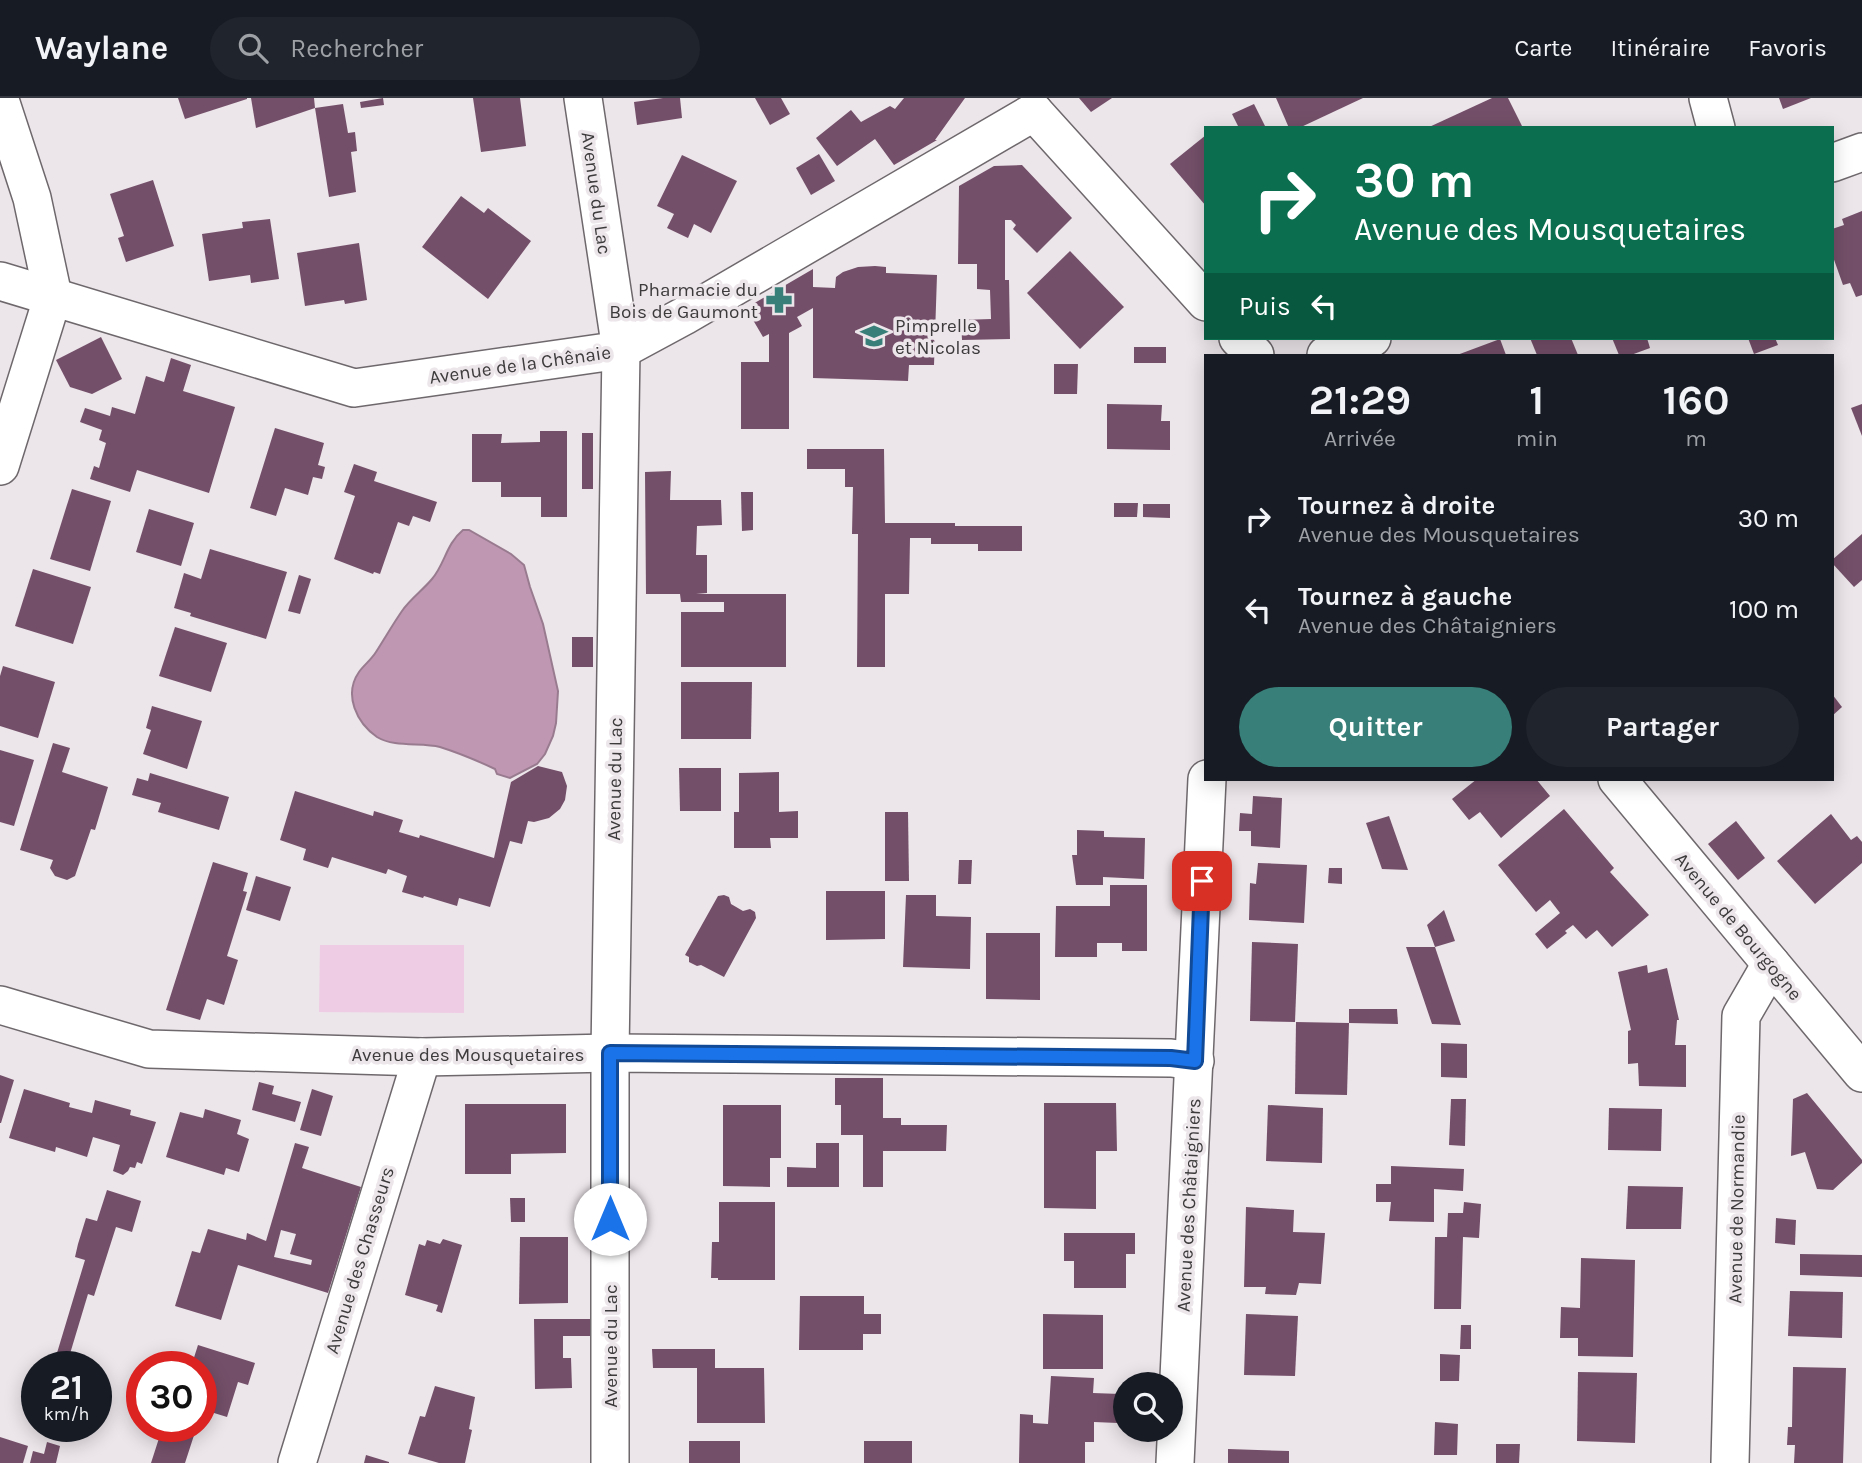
<!DOCTYPE html>
<html lang="fr">
<head>
<meta charset="utf-8">
<style>
  :root { --surface:#171b24; --page:#20242c; --text:#f1f3f6; --muted:#9ea1a6; --line:#363941; --accent:#377f78 }
  body { margin:0; font-family:Karla,sans-serif; background:var(--page); color:var(--text); height:100vh; display:flex; flex-direction:column; font-size:26px; white-space:nowrap }
  * { box-sizing:border-box; margin:0 }
  p { font-size:23px; color:var(--muted) }
  .icon { flex:none; width:38px; height:38px; fill:none; stroke:currentColor; stroke-width:2; stroke-linecap:round; stroke-linejoin:round }
  .map { position:relative; flex:1; overflow:hidden }
  .drawer { position:absolute; left:1204px; top:256px; width:630px; height:427px; display:flex; flex-direction:column; background:var(--surface); border-radius:0px; box-shadow:0 4px 18px #0003 }
  .drawer>* { flex:none }
  .banner { position:absolute; left:1204px; top:28px; width:630px; height:214px; border-radius:0px; box-shadow:0 4px 18px #0003; background:#0b6e4f; color:#fff; overflow:hidden }
  .tools { position:absolute; left:1113px; top:1274px; display:grid; gap:14px }
  .tools a { display:grid; place-items:center; width:70px; height:70px; border-radius:50%; background:var(--surface); box-shadow:0 4px 18px #0003; font-size:35px }
  .speed { position:absolute; left:21px; top:1253px; display:flex; gap:14px; font-size:35px; font-weight:700; text-align:center }
  .speed>* { display:grid; place-content:center; width:91px; height:91px; border-radius:50%; background:var(--surface); box-shadow:0 4px 18px #0003; line-height:1 }
  .speed small { font-size:18px; font-weight:400 }
  .speed .limit { border:10px solid #d22; background:#fff; color:#111 }
  .pin { position:absolute; display:grid; place-items:center; width:60px; height:60px; color:#fff; margin:-30px; border-radius:14px; box-shadow:0 4px 10px #0006 }
  .me { position:absolute; width:77px; margin:-38px; rotate:0deg; stroke-linejoin:round; filter:drop-shadow(0 0 5px #0008) }
  .turn { display:flex; align-items:center; gap:24px; height:147px; padding:0 35px; font-size:32px }
  .turn .icon { width:91px; height:91px; stroke-width:2.5 }
  .turn b { display:block; font-size:49px; line-height:60px }
  .then { display:flex; align-items:center; height:66px; padding:0 35px; background:#0003; gap:14px; font-size:26px }
  .eta { display:flex; justify-content:space-evenly; align-items:center; height:119px; text-align:center }
  .eta b { font-size:42px; font-weight:700; line-height:49px }
  .primary-button { display:flex; gap:14px; margin-top:auto; padding:14px 35px }
  .primary-button a { flex:1; height:80px; border-radius:42px; background:var(--accent); color:#fff; font-size:28px; font-weight:700; line-height:80px; text-align:center }
  .primary-button a+a { background:var(--page); color:var(--text) }
  ul { padding:0; list-style:none }
  li { display:flex; align-items:center; gap:21px; height:91px; padding:0 35px }
  li div { flex:1 }
  li b { display:block; font-size:26px }
  li em { font-style:normal }
  header { display:flex; align-items:center; gap:42px; box-sizing:border-box; height:98px; padding:0 35px; background:var(--surface); border-bottom:2px solid var(--line) }
  header strong { font-size:33px }
  nav { display:flex; gap:38px; margin-inline-start:auto; font-size:24px }
  .search { width:490px; height:63px; background:var(--page); display:flex; align-items:center; gap:18px; box-sizing:border-box; padding:0 24px; border-radius:38px; color:var(--muted); font-size:26px }
  .map>svg:first-child { display:block }
</style>
</head>
<body>
<header>
<strong>Waylane</strong>
<div class="search"><svg class="icon" aria-label="search" viewBox="0 0 24 24"><circle cx="10" cy="10" r="6"/><path d="M15 15l6 6"/></svg>Rechercher</div>
<nav><a>Carte</a><a>Itinéraire</a><a>Favoris</a></nav>
</header>
<div class="map">
<svg width="1862" height="1365" viewBox="0 0 1862 1365">
  <rect width="100%" height="100%" fill="#ece5ea"/>
  <polygon fill="#eecde4" points="320,847 464,847 464,915 319,914"/>
  <path fill="#c097b3" stroke="#997b8f" stroke-width="2" d="M463,432h6l42,24 13,11 6,22 13,37 15,67 -2,32 -3,13 -8,18 -8,10 -27,14 -13,-4 -2,-5c-17,-8 -36,-16 -55,-22 -19,-5 -45,1 -63,-10 -20,-14 -34,-42 -18,-65 5,-7 12,-12 17,-20 9,-14 17,-28 26,-41 8,-12 21,-21 30,-32 13,-15 14,-35 31,-49z"/>
  <g fill="#744f69" fill-rule="evenodd">
    <polygon points="178,0 247,0 247,1 185,21"/>
    <polygon points="251,0 314,0 315,10 256,30"/>
    <polygon points="383,0 384,7 361,10 360,4"/>
    <polygon points="473,0 520,0 526,48 481,54"/>
    <polygon points="663,0 680,0 682,20 637,27 634,4"/>
    <polygon points="755,0 781,0 790,16 770,27"/>
    <polygon points="904,0 965,0 935,42 937,42 894,67 875,41 837,68 816,40 851,12 861,24 890,8 895,11"/>
    <polygon points="1079,0 1112,0 1091,14"/>
    <polygon points="1276,0 1363,0 1299,30 1289,30"/>
    <polygon points="1492,0 1508,0 1523,30 1427,30"/>
    <polygon points="1779,0 1811,0 1783,11"/>
    <polygon points="343,6 348,35 355,34 357,53 351,54 356,94 329,99 315,10"/>
    <polygon points="1254,6 1266,30 1239,30 1232,16"/>
    <polygon points="1206,37 1206,108 1170,66"/>
    <polygon points="819,56 835,83 811,97 796,70"/>
    <polygon points="682,57 737,83 711,135 694,126 688,140 667,130 674,116 657,108"/>
    <polygon points="1022,67 1072,120 1037,155 1013,131 1016,127 1011,122 1005,122 1005,182 1009,182 1010,241 962,242 961,222 991,221 990,192 977,191 977,166 958,166 959,88 994,68"/>
    <polygon points="153,82 174,148 126,164 118,140 124,138 110,96"/>
    <polygon points="461,98 484,115 488,110 531,143 488,201 422,149"/>
    <polygon points="1862,113 1862,197 1856,199 1850,185 1843,187 1832,156 1832,131 1844,127 1842,121"/>
    <polygon points="270,121 279,181 251,185 250,177 209,183 202,136 243,130 242,124"/>
    <polygon points="359,145 367,202 345,206 344,202 305,208 297,155"/>
    <polygon points="1070,153 1124,209 1080,251 1027,195"/>
    <polygon points="875,168 886,169 886,175 937,177 934,267 909,267 908,283 813,280 813,210 797,219 802,228 789,235 789,331 741,331 741,264 769,264 769,236 763,239 746,210 813,171 813,189 835,190 836,179 843,174 858,169"/>
    <polygon points="101,239 122,281 92,296 70,289 56,262"/>
    <polygon points="1530,240 1571,240 1578,257 1537,257"/>
    <polygon points="1612,240 1647,240 1650,250 1631,257 1619,257"/>
    <polygon points="1748,240 1775,240 1778,247 1754,256"/>
    <polygon points="1500,241 1506,257 1457,257"/>
    <rect x="1134" y="249" width="32" height="16"/>
    <polygon points="171,260 191,267 183,293 235,309 209,395 137,372 130,394 90,381 94,368 99,370 106,345 99,342 102,332 80,324 85,310 110,318 112,309 135,316 146,278 164,284"/>
    <polygon points="1054,266 1078,266 1077,296 1054,296"/>
    <polygon points="1107,306 1162,307 1161,323 1170,323 1170,352 1107,351"/>
    <polygon points="1862,306 1862,338 1851,310"/>
    <polygon points="275,330 324,345 318,367 325,369 322,381 313,379 308,397 285,390 276,418 250,410"/>
    <polygon points="540,333 567,333 567,419 541,419 541,399 501,399 501,384 472,384 472,336 502,336 501,345 540,344"/>
    <rect x="582" y="335" width="11" height="56"/>
    <polygon points="807,351 884,351 885,425 955,425 955,428 1022,428 1022,453 978,453 978,446 931,446 931,440 910,440 909,496 885,496 885,569 857,569 858,436 852,436 853,389 845,389 845,371 807,371"/>
    <polygon points="354,366 377,374 374,383 437,404 430,424 413,418 409,428 398,424 380,476 374,474 373,476 334,461 355,398 344,394"/>
    <polygon points="671,373 670,402 721,402 722,427 697,428 696,457 707,457 707,495 696,496 786,496 786,569 681,569 681,514 724,514 724,504 681,504 680,496 646,496 645,374"/>
    <polygon points="72,391 111,403 90,473 50,461"/>
    <polygon points="741,394 753,394 753,432 742,433"/>
    <polygon points="1114,405 1138,405 1137,419 1114,419"/>
    <polygon points="1143,406 1170,406 1170,420 1143,419"/>
    <polygon points="149,411 194,425 181,468 136,454"/>
    <polygon points="1862,436 1862,482 1854,489 1832,465 1832,462"/>
    <polygon points="210,451 287,474 266,541 190,518 191,515 174,510 184,475 201,481"/>
    <polygon points="33,471 91,489 73,546 15,528"/>
    <polygon points="299,477 311,481 300,516 288,513"/>
    <polygon points="175,529 227,545 211,594 159,578"/>
    <rect x="572" y="539" width="21" height="30"/>
    <polygon points="3,568 55,584 38,640 0,628 0,578"/>
    <polygon points="681,584 752,584 751,641 681,641"/>
    <polygon points="1832,596 1842,609 1832,618"/>
    <polygon points="152,608 202,623 187,671 143,656 151,632 146,630"/>
    <polygon points="53,645 70,650 62,674 108,689 95,732 91,731 75,778 67,782 55,778 50,770 53,762 20,752"/>
    <polygon points="0,652 34,662 14,728 0,724"/>
    <polygon points="538,668 562,674 567,688 565,702 560,711 549,720 534,724 528,723 522,746 510,743 490,809 459,800 457,808 424,798 423,800 402,794 407,778 388,771 386,776 332,759 328,770 303,762 306,751 280,742 295,693 373,718 374,713 403,722 399,734 419,740 420,737 494,760 511,684"/>
    <polygon points="679,670 721,670 721,713 680,713"/>
    <polygon points="779,674 779,714 798,713 798,740 770,740 771,750 734,750 734,714 739,714 739,675"/>
    <polygon points="150,675 229,699 219,732 158,714 161,705 132,697 137,680 148,683"/>
    <polygon points="1477,681 1536,681 1550,698 1501,740 1480,714 1469,722 1452,701"/>
    <polygon points="1253,698 1282,700 1280,750 1251,748 1251,733 1239,733 1240,715 1252,716"/>
    <polygon points="1564,711 1614,770 1610,774 1649,817 1612,849 1597,832 1586,841 1573,827 1565,833 1567,835 1547,851 1535,836 1560,815 1550,802 1536,814 1498,767"/>
    <polygon points="885,714 908,714 909,783 885,783"/>
    <polygon points="1831,716 1851,742 1857,738 1862,744 1862,765 1815,806 1777,763"/>
    <polygon points="1389,718 1408,772 1382,771 1366,725"/>
    <polygon points="1736,723 1765,760 1738,782 1708,746"/>
    <polygon points="1077,732 1104,733 1104,739 1145,740 1144,781 1103,779 1103,787 1076,787 1072,757 1077,757"/>
    <polygon points="959,762 972,762 971,786 958,786"/>
    <polygon points="213,764 248,775 243,793 247,794 227,858 238,862 224,907 207,901 200,922 166,912"/>
    <polygon points="1258,765 1307,767 1304,825 1249,822 1250,785 1256,786"/>
    <polygon points="1329,770 1342,770 1342,786 1328,785"/>
    <polygon points="256,778 291,789 280,823 246,812"/>
    <polygon points="1110,787 1147,787 1147,853 1122,853 1122,845 1097,845 1097,859 1055,859 1056,808 1110,808"/>
    <polygon points="826,793 885,793 885,841 826,842"/>
    <polygon points="724,797 729,799 731,806 743,813 750,811 755,814 756,820 724,879 701,867 697,868 689,864 689,859 685,857 718,798"/>
    <polygon points="906,797 936,797 936,818 971,819 970,871 903,869"/>
    <polygon points="1444,812 1455,843 1435,849 1461,927 1432,926 1406,849 1435,849 1427,827"/>
    <polygon points="986,835 1040,835 1040,902 986,901"/>
    <polygon points="1252,844 1298,846 1295,924 1250,923"/>
    <polygon points="1647,867 1648,875 1667,870 1679,922 1677,922 1675,947 1686,947 1686,989 1639,988 1638,965 1628,966 1628,933 1631,932 1618,874"/>
    <polygon points="1349,911 1397,911 1398,926 1349,925"/>
    <polygon points="1296,924 1349,925 1347,997 1295,996"/>
    <polygon points="1441,945 1467,946 1467,980 1441,979"/>
    <polygon points="0,977 14,982 1,1025 0,1025"/>
    <polygon points="835,980 883,980 883,1020 901,1020 901,1027 947,1027 946,1053 883,1053 883,1089 863,1089 863,1037 841,1037 841,1007 835,1007"/>
    <polygon points="259,984 274,988 272,996 301,1004 295,1024 252,1012"/>
    <polygon points="24,991 70,1005 69,1009 92,1015 95,1002 131,1012 130,1017 156,1024 142,1066 137,1064 135,1070 130,1069 128,1073 123,1077 113,1073 120,1047 93,1039 87,1059 56,1049 55,1054 9,1040"/>
    <polygon points="312,991 333,998 321,1038 300,1032"/>
    <polygon points="1807,995 1862,1062 1862,1065 1833,1092 1817,1091 1805,1054 1791,1058 1793,1001"/>
    <polygon points="1451,1001 1466,1001 1465,1048 1449,1047"/>
    <polygon points="1044,1005 1116,1005 1117,1053 1096,1053 1096,1111 1044,1110"/>
    <polygon points="465,1006 566,1006 566,1055 511,1056 511,1076 465,1076"/>
    <polygon points="723,1007 781,1007 781,1060 770,1060 770,1089 723,1088"/>
    <polygon points="1268,1007 1323,1010 1322,1065 1266,1063"/>
    <polygon points="1609,1010 1662,1011 1661,1053 1608,1052"/>
    <polygon points="205,1011 241,1022 237,1036 249,1041 239,1074 226,1070 224,1077 166,1059 180,1014 203,1020"/>
    <path d="M295,1045l14,4 -7,21 59,19 -33,106 -90,-28 -17,55 -46,-14 17,-55 8,2 8,-24 38,11 1,-7 19,8zM281,1132l15,4 -6,20 22,6 -1,5 -37,-8z"/>
    <polygon points="816,1045 839,1045 839,1089 787,1089 787,1069 816,1070"/>
    <polygon points="1391,1068 1464,1071 1463,1093 1434,1091 1434,1124 1389,1123 1391,1104 1376,1104 1376,1086 1391,1086"/>
    <polygon points="1628,1088 1683,1089 1681,1131 1626,1131"/>
    <polygon points="107,1092 141,1103 132,1134 116,1129 94,1198 88,1196 66,1269 54,1265 85,1162 75,1159 78,1146 86,1120 97,1123"/>
    <polygon points="510,1100 525,1100 525,1124 511,1124"/>
    <polygon points="719,1104 775,1104 775,1182 718,1182 718,1180 711,1180 712,1144 719,1144"/>
    <polygon points="1464,1104 1481,1106 1479,1140 1463,1139 1461,1211 1434,1211 1435,1139 1447,1139 1448,1115 1463,1115"/>
    <polygon points="1246,1109 1294,1112 1293,1134 1325,1135 1321,1186 1299,1185 1296,1197 1265,1196 1266,1189 1244,1189"/>
    <polygon points="1776,1120 1796,1122 1795,1147 1775,1145"/>
    <polygon points="1064,1135 1135,1135 1135,1156 1126,1156 1126,1190 1074,1190 1074,1163 1064,1163"/>
    <polygon points="520,1139 568,1139 568,1205 519,1206"/>
    <polygon points="443,1141 462,1147 442,1215 436,1213 438,1207 405,1197 419,1146 425,1148 427,1142 440,1146"/>
    <polygon points="1800,1156 1862,1157 1862,1179 1800,1177"/>
    <polygon points="1581,1160 1635,1162 1633,1259 1578,1258 1578,1240 1560,1240 1561,1209 1580,1210"/>
    <polygon points="1790,1193 1843,1194 1842,1240 1788,1238"/>
    <polygon points="800,1198 864,1198 864,1216 881,1216 881,1236 863,1236 863,1252 799,1252"/>
    <polygon points="1043,1216 1103,1217 1103,1271 1043,1271"/>
    <polygon points="1246,1216 1298,1218 1295,1278 1244,1277"/>
    <polygon points="534,1221 592,1221 592,1238 563,1238 563,1260 571,1260 572,1290 535,1291"/>
    <polygon points="1461,1227 1471,1227 1471,1251 1460,1251"/>
    <polygon points="198,1247 255,1265 248,1287 238,1284 227,1319 201,1311 201,1269 191,1269"/>
    <polygon points="652,1251 715,1251 715,1270 764,1270 765,1325 697,1325 697,1270 653,1270"/>
    <polygon points="1440,1256 1460,1257 1459,1283 1440,1283"/>
    <polygon points="1793,1269 1846,1270 1843,1365 1794,1365 1795,1347 1787,1347 1788,1329 1792,1329"/>
    <polygon points="1578,1274 1637,1275 1635,1345 1577,1343"/>
    <polygon points="1051,1278 1094,1280 1093,1295 1120,1296 1118,1325 1094,1324 1094,1344 1085,1344 1085,1365 1019,1365 1020,1316 1033,1317 1033,1325 1048,1326"/>
    <polygon points="435,1288 475,1299 469,1331 472,1332 465,1365 439,1365 408,1356 420,1318 425,1319"/>
    <polygon points="1435,1324 1458,1326 1457,1357 1434,1357"/>
    <polygon points="150,1328 197,1328 185,1365 151,1365 161,1334 149,1330"/>
    <polygon points="0,1339 28,1348 23,1365 0,1365"/>
    <rect x="689" y="1343" width="51" height="22"/>
    <rect x="864" y="1343" width="48" height="22"/>
    <polygon points="47,1344 60,1348 56,1365 30,1365 33,1353 44,1356"/>
    <polygon points="1496,1346 1520,1346 1519,1365 1496,1365"/>
    <polygon points="1228,1351 1289,1353 1289,1365 1228,1365"/>
    <polygon points="366,1357 389,1364 389,1365 364,1365"/>
  </g>
  <g fill="none" stroke-linecap="round" stroke-linejoin="round">
    <defs>
      <g id="street">
        <polyline points="583,0 621,252 610,955 610,1365"/>
        <polyline points="1708,0 1716,30"/>
        <polyline points="0,2 32,100 53,198 0,368"/>
        <polyline points="1034,14 1206,204"/>
        <polyline points="1832,65 1862,54"/>
        <polyline points="0,183 354,290 621,252 684,218 1034,14"/>
        <polyline points="1238,240 1255,257"/>
        <polyline points="1326,257 1372,240"/>
        <polyline points="1617,681 1862,975"/>
        <polyline points="0,907 149,951 422,959 610,955 1171,960 1195,963"/>
        <polyline points="297,1365 422,959"/>
        <polyline points="1175,1365 1207,681"/>
        <polyline points="1730,1365 1741,918 1771,866"/>
      </g>
    </defs>
    <use href="#street" stroke="#6e686c" stroke-width="40"/>
    <use href="#street" stroke="#fff" stroke-width="37"/>
  </g>
  <g fill="none" stroke-linecap="round" stroke-linejoin="round">
    <defs>
      <polyline id="route" points="610,1121 610,955 1171,960 1195,963 1202,783"/>
    </defs>
    <use href="#route" stroke="#114b97" stroke-width="18"/>
    <use href="#route" stroke="#1a73e8" stroke-width="12"/>
  </g>
  <defs>
    <symbol id="pharmacy-bare" viewBox="-9 -9 18 18"><path d="M-2-6h4v4h4v4h-4v4h-4v-4h-4v-4h4Z" fill="#377f78" stroke="#ece5ea" stroke-width="2.5" paint-order="stroke"/></symbol>
    <symbol id="school-bare" viewBox="-9 -9 18 18"><path d="M0-5L7-2L0 1L-7-2ZM-4 1L0 2.5L4 1V4Q0 6-4 4Z" fill="#377f78" stroke="#ece5ea" stroke-width="2.5" paint-order="stroke"/></symbol>
  </defs>
  <g fill-rule="evenodd">
    <use href="#pharmacy-bare" x="760" y="183" width="38" height="38"/>
    <use href="#school-bare" x="855" y="219" width="38" height="38"/>
  </g>
  <g text-anchor="middle" stroke-width="7" stroke-linejoin="round" paint-order="stroke">
    <g font-size="19" fill="#3d3b3c" stroke="#ece5ea">
      <text transform="translate(597 95) rotate(82)" y="7">Avenue du Lac</text>
      <text transform="translate(520 266) rotate(-8)" y="7">Avenue de la Chênaie</text>
      <text transform="translate(614 681) rotate(-89)" y="7">Avenue du Lac</text>
      <text transform="translate(1739 828) rotate(50)" y="7">Avenue de Bourgogne</text>
      <text x="468" y="963">Avenue des Mousquetaires</text>
      <text transform="translate(1188 1107) rotate(-87)" y="7">Avenue des Châtaigniers</text>
      <text transform="translate(1736 1111) rotate(-89)" y="7">Avenue de Normandie</text>
      <text transform="translate(359 1162) rotate(-73)" y="7">Avenue des Chasseurs</text>
      <text transform="translate(610 1248) rotate(-90)" y="7">Avenue du Lac</text>
    </g>
    <g font-size="19" fill="#3d3b3c" stroke="#ece5ea" text-anchor="end">
      <text x="758" y="198">Pharmacie du<tspan x="758" dy="22">Bois de Gaumont</tspan></text>
      <text x="895" y="234" text-anchor="start">Pimprelle<tspan x="895" dy="22">et Nicolas</tspan></text>
    </g>
  </g>
</svg>
<div class="tools">
<a><svg class="icon" aria-label="search" viewBox="0 0 24 24"><circle cx="10" cy="10" r="6"/><path d="M15 15l6 6"/></svg></a>
</div>
<div class="speed"><div>21<small>km/h</small></div><div class="limit">30</div></div>
<div class="pin" style="left:1202px;top:783px;background:#d93025"><svg class="icon" aria-label="arrive" viewBox="0 0 24 24"><path d="M6 21V4h12l-3 4 3 4H6"/></svg></div>
<svg class="me" style="left:610px;top:1121px" viewBox="-20 -20 40 40"><circle r="19" fill="#fff"/><path d="M0-13L10 11 0 6-10 11z" fill="#1a73e8"/></svg>
<div class="banner">
<div class="turn"><svg class="icon" aria-label="right" viewBox="0 0 24 24"><path d="M7 20v-9h11M14 6l5 5-5 5"/></svg><div><b>30 m</b>Avenue des Mousquetaires</div></div>
<div class="then">Puis<svg class="icon" aria-label="left" viewBox="0 0 24 24"><path d="M17 20v-9H6M10 6l-5 5 5 5"/></svg></div>
</div>
<section class="drawer">
<div class="eta">
<div><b>21:29</b><p>Arrivée</p></div>
<div><b>1</b><p>min</p></div>
<div><b>160</b><p>m</p></div>
</div>
<ul>
<li><svg class="icon" aria-label="right" viewBox="0 0 24 24"><path d="M7 20v-9h11M14 6l5 5-5 5"/></svg><div><b>Tournez à droite</b><p>Avenue des Mousquetaires</p></div><em>30 m</em></li>
<li><svg class="icon" aria-label="left" viewBox="0 0 24 24"><path d="M17 20v-9H6M10 6l-5 5 5 5"/></svg><div><b>Tournez à gauche</b><p>Avenue des Châtaigniers</p></div><em>100 m</em></li>
</ul>
<div class="primary-button"><a>Quitter</a><a>Partager</a></div>
</section>
</div>
</body>
</html>
